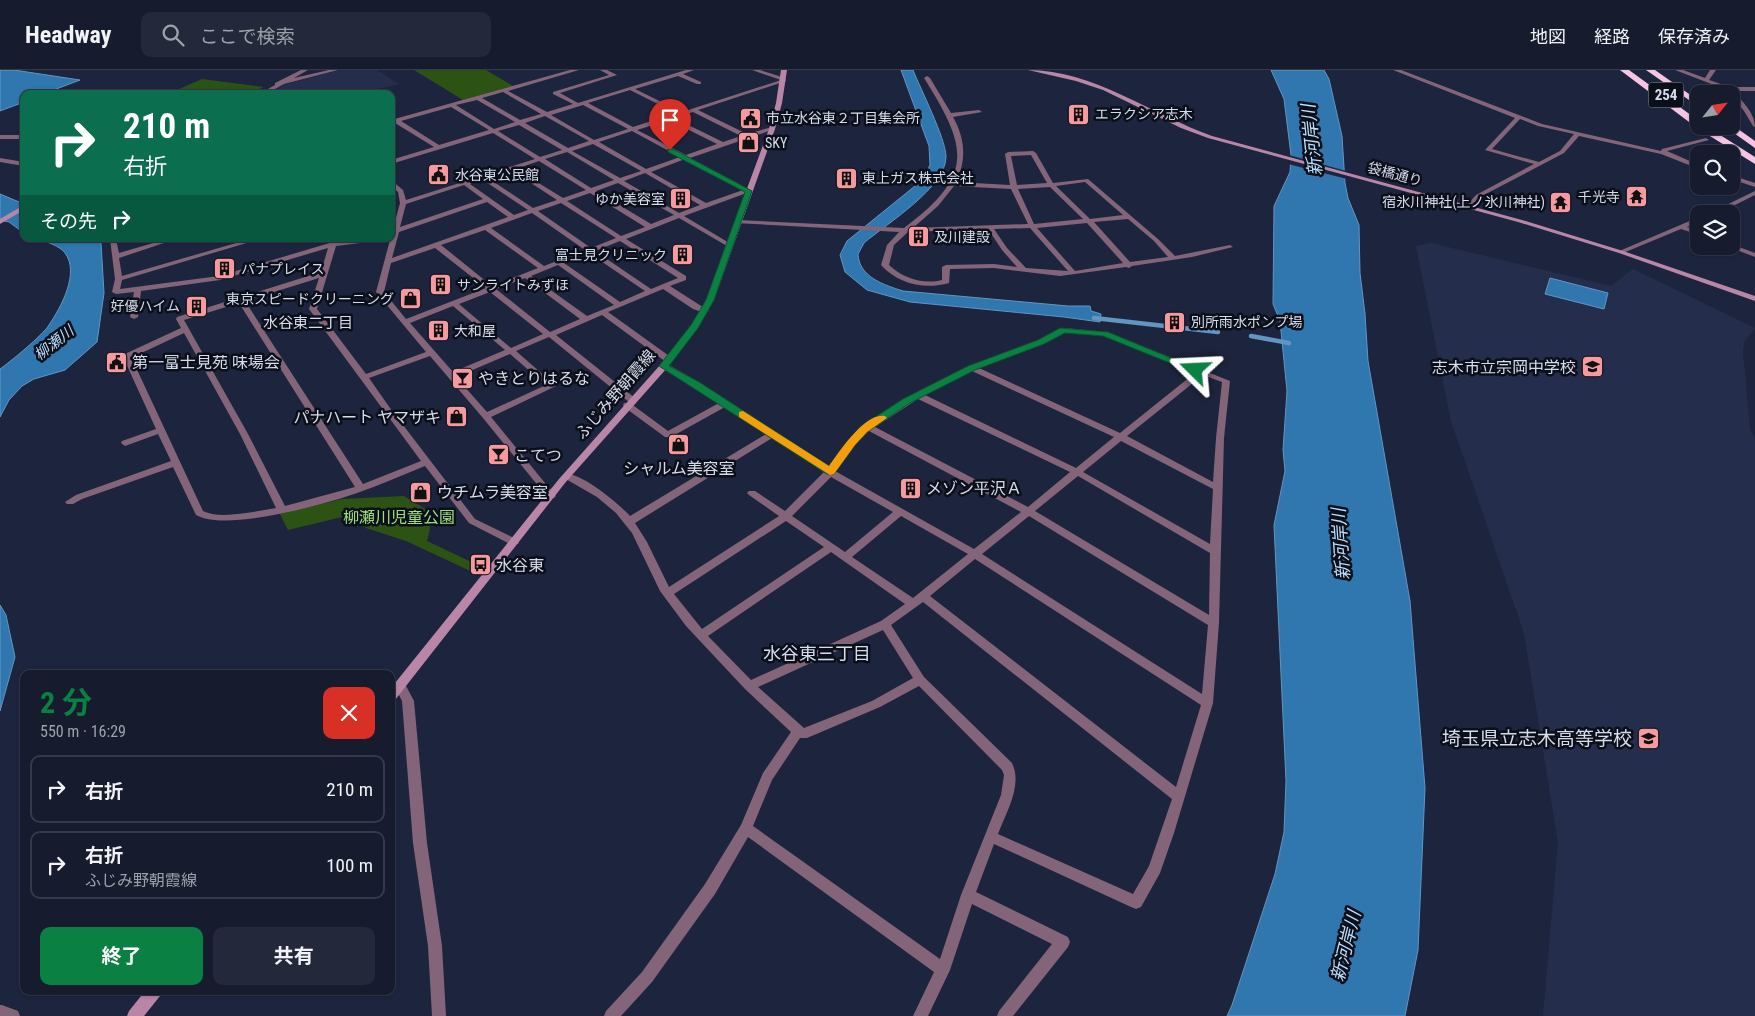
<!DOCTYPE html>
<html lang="ja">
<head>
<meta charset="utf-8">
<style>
  :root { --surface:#161c2e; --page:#23293a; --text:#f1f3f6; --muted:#9ea1aa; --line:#353a4a; --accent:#0b8043 }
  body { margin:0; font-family:"Roboto Condensed","Noto Sans JP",sans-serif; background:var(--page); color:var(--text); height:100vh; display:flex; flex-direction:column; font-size:19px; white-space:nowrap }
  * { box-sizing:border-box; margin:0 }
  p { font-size:16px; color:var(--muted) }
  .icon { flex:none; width:28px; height:28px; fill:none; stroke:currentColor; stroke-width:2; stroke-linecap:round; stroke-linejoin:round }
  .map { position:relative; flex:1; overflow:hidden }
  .details { position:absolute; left:20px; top:600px; width:375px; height:325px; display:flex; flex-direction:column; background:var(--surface); border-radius:10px; box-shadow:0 1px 4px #0004,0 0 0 1px var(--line) }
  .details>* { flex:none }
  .top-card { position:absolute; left:20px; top:20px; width:375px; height:152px; border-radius:10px; box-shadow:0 1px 4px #0004,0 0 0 1px var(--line); background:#0b6e4f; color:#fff; overflow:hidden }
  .needle { width:32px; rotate:60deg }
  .buttons { position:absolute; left:1690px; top:15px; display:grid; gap:10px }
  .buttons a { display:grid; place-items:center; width:50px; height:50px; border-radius:10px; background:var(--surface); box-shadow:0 1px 4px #0004,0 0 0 1px var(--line); font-size:25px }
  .pin { position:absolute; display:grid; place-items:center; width:42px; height:42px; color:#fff; margin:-51px -21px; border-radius:50% 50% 50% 0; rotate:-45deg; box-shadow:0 0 5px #0007 }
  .pin .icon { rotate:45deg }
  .me { position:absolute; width:55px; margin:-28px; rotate:291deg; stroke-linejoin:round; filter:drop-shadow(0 0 4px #0008) }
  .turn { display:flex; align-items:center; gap:18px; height:105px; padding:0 20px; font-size:22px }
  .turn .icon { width:65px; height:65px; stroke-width:2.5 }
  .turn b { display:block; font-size:35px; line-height:42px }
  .then { display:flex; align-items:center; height:48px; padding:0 20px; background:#0003; gap:10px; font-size:19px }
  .round { display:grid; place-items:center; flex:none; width:52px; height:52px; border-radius:10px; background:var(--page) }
  .overview { display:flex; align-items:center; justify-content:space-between; height:85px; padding:0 20px }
  h1 { font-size:30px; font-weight:700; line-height:38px; color:var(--accent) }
  .primary-button { display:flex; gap:10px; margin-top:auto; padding:10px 20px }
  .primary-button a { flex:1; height:58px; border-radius:10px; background:var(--accent); color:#fff; font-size:20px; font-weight:700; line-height:58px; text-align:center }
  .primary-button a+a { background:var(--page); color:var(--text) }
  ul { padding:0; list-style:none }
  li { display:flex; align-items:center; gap:15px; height:68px; margin:0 10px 8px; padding:0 10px; border:2px solid var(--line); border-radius:10px }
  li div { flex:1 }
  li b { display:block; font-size:19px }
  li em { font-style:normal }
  header { display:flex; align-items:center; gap:30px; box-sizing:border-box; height:70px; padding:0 25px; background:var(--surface); border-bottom:1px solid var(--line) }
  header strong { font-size:24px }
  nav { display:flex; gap:28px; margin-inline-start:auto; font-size:18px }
  .search { width:350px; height:45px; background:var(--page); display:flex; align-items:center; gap:12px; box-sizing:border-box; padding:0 18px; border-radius:10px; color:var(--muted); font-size:19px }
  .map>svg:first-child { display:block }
</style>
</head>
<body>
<header>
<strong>Headway</strong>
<div class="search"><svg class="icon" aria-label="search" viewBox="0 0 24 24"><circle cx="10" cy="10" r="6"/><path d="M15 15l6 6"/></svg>ここで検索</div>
<nav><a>地図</a><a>経路</a><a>保存済み</a></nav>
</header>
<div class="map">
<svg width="1755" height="946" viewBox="0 0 1755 946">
  <rect width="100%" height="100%" fill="#1d253e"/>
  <g fill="#242e4c">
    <polygon points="340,0 377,0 399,14 360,24 280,24 275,20 284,15"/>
    <polygon points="1431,173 1611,216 1633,199 1755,258 1744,272 1743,282 1750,360 1755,368 1755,946 1543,946 1558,772 1524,563 1451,351 1416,176"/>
  </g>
  <g fill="#2c5313">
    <polygon points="414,0 486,0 513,16 463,30"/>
    <path d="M202,9l62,8c-25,13 -59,7 -87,3z"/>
    <path d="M404,426c26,16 31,14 23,45l57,27 -5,7 -73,-34 -40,-13 -20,-12 -58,14 -8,-16 62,-15z"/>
  </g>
  <g fill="#3077b0" stroke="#6295c2">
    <polygon points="0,0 14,0 80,10 43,24 24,24 24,32 0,41"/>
    <path d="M901,0h12c8,20 32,67 33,86 1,31 -60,68 -82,87l-6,11c1,23 26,31 45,37l165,15h22l1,5 10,3 -1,8 -36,-5 -154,-15 -43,-12 -22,-18 -5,-17 7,-14 68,-55 11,-13 4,-8 -1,-19z"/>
    <polygon points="1271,0 1324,0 1329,9 1342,66 1345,113 1348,128 1359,155 1360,203 1365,244 1368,291 1410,531 1425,718 1418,880 1405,946 1227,946 1232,935 1275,804 1284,762 1286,711 1274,455 1285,401 1283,380 1287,321 1280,251 1273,234 1274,136 1290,102 1291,85 1284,29"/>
    <polygon points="0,124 24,134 24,163 9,152 0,150"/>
    <path d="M38,169h59l4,4 3,50 -7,49 -32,28 -31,9 -12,7 -13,14 -9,17v-48c10,-7 43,-34 49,-44 12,-18 31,-52 16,-72 -5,-7 -18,-11 -27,-14z"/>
    <polygon points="1550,208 1608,223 1604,239 1545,224"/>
    <polygon points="0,535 6,545 15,587 0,641"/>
  </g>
  <polygon fill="#1d253e" points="1289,85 1346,101 1347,109 1288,94"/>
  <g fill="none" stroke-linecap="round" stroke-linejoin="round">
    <g stroke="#6295c2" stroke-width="4.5">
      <polyline points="1094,248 1218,262"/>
      <polyline points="1251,266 1289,273"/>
    </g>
    <g fill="#846478" fill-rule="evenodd">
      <polygon points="301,0 308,0 294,8 329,0 338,0 284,14 266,24 259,24 275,15 275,13"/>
      <path d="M570,0h9l-71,21 39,21 26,-8 -20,-10v-2l56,-17 -9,-5h7l10,5 -57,18 18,10 108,-33h8l-11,4 18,8v2h-4l-19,-8 -43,13 47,23 99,-32 -29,-10h8l25,8 1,3 -88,29 49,24 25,-7 3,2 -85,29 62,33 -68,25 47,28v2h-4l-48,-28 -53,21 60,37v4l-16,6 39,25 -4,2 -12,-4 -30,-20 -55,23 64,46v4h-6l-64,-47 -46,20 79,63v4h-6l-80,-65 -33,14 40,35 -65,31 63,77 2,2 -2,2h-6l-65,-80 -53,-62 -61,22 21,30 85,111 43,21 1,2 -1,2h-8l-41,-21 -44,-57c-23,9 -45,19 -68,27 -34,12 -131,39 -161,22l-23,-48 -91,32 -9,5h-6l-2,-2 11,-7 95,-34 -13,-27 -33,12 -4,-3 1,-2 34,-12 -32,-70 3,-6 54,-25 -5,-9 1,-2 144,-45 7,-24 -108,32 -79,11 -3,26 -4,2 -4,-2 4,-25 -18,2 -4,-2 3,-13 -5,-40h6l3,14 48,-14h9l-57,19 3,18 128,-37h10l-138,41 -2,9 99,-13 114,-34 28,-3h19l-3,2 -41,5 -19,63 49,65 60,-22 -50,-60 24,-89 -2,-11 -7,-6v-6l12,10 3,10 129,-41 -42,-26 -102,31v-4l43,-13 -39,-24 -4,1v-4zM630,20l46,23 -43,14 -45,-24zM503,22l38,22 -21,6 -38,-22zM477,30l38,22 -21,7 -38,-24zM583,35l45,24 -34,11 -43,-25zM451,37l38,23 -50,15 -38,-24zM693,42l48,24 -18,6 -49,-24zM545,46l44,25 -21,7 -43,-25zM669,50l48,24 -31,11 -49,-25zM519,55l43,25 -22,7 -42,-26zM632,61l48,26 -34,12 -47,-27zM593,74l48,27 -21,7 -48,-27zM567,82l47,28 -23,8 -46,-29zM685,89l58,31 -37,13 -55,-31zM539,91l47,29 -23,8 -47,-29zM511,100l46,30 -24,8 -45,-30zM645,103l55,32 -21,8 -55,-32zM483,110l45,30 -14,5 -44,-31zM618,113l56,32 -23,9 -55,-33zM464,115l19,14 -83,28 6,-23zM590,123l55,34 -24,9 -54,-35zM487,132l21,15 -116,41 7,-26zM561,133l55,35 -25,10 -53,-37zM532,143l53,37 -41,16 -53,-38zM485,160l53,38 -46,18 -51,-41zM620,171l58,37 -27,11 -56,-38zM435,178l51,40 -80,31 -22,-27 7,-29zM589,183l56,38 -25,11 -56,-39zM558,195l56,40 -27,11 -56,-40zM319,208l-10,31 112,152 -58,23 -118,-183zM525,208l55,41 -30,13 -54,-43zM490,222l53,42 -32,14 -52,-44zM239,233l116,184 -70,19 -37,-72 -64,-114zM453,236l52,44 -52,22 -43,-49zM184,263l56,101 36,74c-19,3 -56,12 -73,3l-71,-152 1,-2zM510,284l36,31 -59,27 -31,-35z"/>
      <path d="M1393,0h8l141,54 119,27 1,-2 44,-11 3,2 -42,11 32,14v4l-38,-15 -82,-18 -15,17 -84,44 -12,12 -3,-2 11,-12 58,-31 -49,-14 30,-32zM1520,49l18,7 36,8 -14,17 -21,11 -47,-13z"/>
      <path d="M1675,0h8l22,8 5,-8h6l-7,10 21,7h25v4h-22c9,10 22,22 22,36l-2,-1 -9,-15 -17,-21z"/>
      <path d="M927,6l3,2 21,35 28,-3 3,2 -29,5c12,21 14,43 3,65l54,3 -5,-31 3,-2 25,-1 3,2 17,30 35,-4 70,60 17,17 55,-11 3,2 -41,10 -60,9 -3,2 -3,-1 -66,9 -66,-8 -44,1 -1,14c-24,7 -51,1 -68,-18l6,-20 12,-13 -164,-9 -1,-1 3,-2 167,8c71,-53 64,-80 20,-150zM1031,85l16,28 -30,2 -6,-29zM1085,112l38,33 -33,4 -34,-33zM954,116l57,3 17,35 -115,4 25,-22zM1050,117l33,32 -49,5 -16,-35zM1128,149l26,22 14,16 -38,5 -36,-40zM1087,153l36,40 -48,8 -38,-43zM1030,158l38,43 -42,-3 -19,-20 -13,-19zM988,159l14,21 15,17 -23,-3 -48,1 -4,2v13c-18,5 -40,-2 -53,-15l5,-20 14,-13z"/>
      <rect x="0" y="65" width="24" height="4"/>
      <polygon points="0,88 24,92 24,96 0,92"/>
      <polygon points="1731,105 1755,113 1755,117 1731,109"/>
      <polygon points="1755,121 1755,125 1717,144 1708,144"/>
      <polygon points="1699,147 1699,152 1687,157 1699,161 1699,165 1681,159 1623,183 1617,182"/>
      <polygon points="1731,174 1755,183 1755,187 1729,177 1728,176 1731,176"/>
      <path d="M1064,258l43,4 123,49 -6,57 -5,185 -6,80 -39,130 -14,40 -19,34 -5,2 -5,-2 -137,-63 -18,48 92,45 2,5 -2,5 -55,69h-16l2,-5 53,-67 -80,-40 -22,66 -22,46h-15l21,-44 -186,-135 -33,57 -63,88 -31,34h-17l2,-5 36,-39 63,-88 36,-59 22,-52 28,-41 -46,-43 -59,-63 -26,-35 -28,-58 -16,-20 -19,-16 -33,-19 -2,-2 2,-2c16,-3 55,30 66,42l136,-82 -41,-27 -54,30h-6l-41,-30 -1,-2 1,-2h6l38,28 51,-28 -58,-35v-4h6l32,18 130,85 19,-26 13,-13 43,-29 65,-33 69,-26zM1065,262l38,4 93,36 -76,61 -141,-65 65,-24zM972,301l142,66 -38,31 -151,-73zM1203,305l19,7 -6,56 -3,44 -86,-46zM918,329l152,73 -42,35 -153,-80zM869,361l152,81 -47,37 -139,-78 19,-26zM772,368l52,34 -39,39 -30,-20h-6l-2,2 2,2 30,21 -110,71 -22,-45 -12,-19zM1121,371l92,48 -3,55 -127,-72zM1078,406l132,77 -1,62 -174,-104zM831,407l62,35 -48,40 -53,-36zM901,446l67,38 -55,44 -61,-41zM1029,446l179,109 -6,69 -220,-140zM786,451l38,26 -122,82 -28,-35zM831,482l74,52 -24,17 -130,59 -43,-44zM975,489l226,146 -25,82 -246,-191zM923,532l249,197 -23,67 -16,28 -135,-60c8,-21 25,-49 14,-71l-88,-86 -33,-52zM883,560l30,48 -41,23 -68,27 -46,-41zM919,616l83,84 2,5 -3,20 -40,100 -21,64 -187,-133 19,-46 28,-42h7l73,-31z"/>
      <polygon points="400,610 404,612 414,631 427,773 442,876 446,946 432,946 428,876 413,773 402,631 394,615 396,612"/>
      <polygon points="0,935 2,935 18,941 20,946 0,946"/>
    </g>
    <g fill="#ba86a7" fill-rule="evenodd">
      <polygon points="781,0 787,0 782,33 775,59 714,230 698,258 667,298 565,413 395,630 391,632 391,618 559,409 661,294 692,255 706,230 769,59 776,33"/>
      <path d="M1028,0c65,0 125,45 184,66l310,84 101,31 132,45v5l-136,-48 -101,-31 -310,-84 -27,-10 -78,-38 -27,-9z"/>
      <polygon points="24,135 24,140 0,154 0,149"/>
      <polygon points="145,921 162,921 160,926 144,946 127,946 129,941"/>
    </g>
    <g fill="#f6c5e3" fill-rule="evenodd">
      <polygon points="1620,0 1629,0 1699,51 1699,56 1706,56 1755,87 1755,94 1697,58"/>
      <polygon points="1646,0 1655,0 1699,31 1699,37"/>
      <polygon points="1731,54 1755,71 1755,78 1724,56 1731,56"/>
    </g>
  </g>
  <polygon fill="#0b8043" stroke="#07532c" points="668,79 673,79 752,121 714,230 698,258 669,296 699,312 829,396 860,357 903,329 968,296 1038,270 1060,258 1108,262 1200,300 1195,303 1192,302 1103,266 1065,263 1044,274 975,300 910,333 867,362 855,375 834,404 827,404 659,296 691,255 706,230 745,122 668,82"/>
  <path fill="#f59e0b" d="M743,341l86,55c10,-14 36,-54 56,-50l2,2 -20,14 -12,13 -21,29 -4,1 -91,-58v-5z"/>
  <defs>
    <symbol id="building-square" viewBox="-11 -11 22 22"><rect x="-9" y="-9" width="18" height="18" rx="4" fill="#f59b9f" stroke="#0b0f1a"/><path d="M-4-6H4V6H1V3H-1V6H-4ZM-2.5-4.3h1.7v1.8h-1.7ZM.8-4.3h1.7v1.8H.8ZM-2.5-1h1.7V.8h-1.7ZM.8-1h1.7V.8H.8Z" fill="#111"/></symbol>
    <symbol id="civic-square" viewBox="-11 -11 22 22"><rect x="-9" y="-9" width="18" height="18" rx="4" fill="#f59b9f" stroke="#0b0f1a"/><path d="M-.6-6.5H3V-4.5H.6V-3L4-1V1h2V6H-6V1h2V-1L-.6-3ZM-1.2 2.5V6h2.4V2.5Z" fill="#111"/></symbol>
    <symbol id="shop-square" viewBox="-11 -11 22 22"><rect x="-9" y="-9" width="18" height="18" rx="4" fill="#f59b9f" stroke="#0b0f1a"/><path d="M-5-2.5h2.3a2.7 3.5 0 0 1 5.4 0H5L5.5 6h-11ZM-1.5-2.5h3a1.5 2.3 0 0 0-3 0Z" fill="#111"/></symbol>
    <symbol id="temple-square" viewBox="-11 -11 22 22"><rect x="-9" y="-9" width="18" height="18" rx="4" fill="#f59b9f" stroke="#0b0f1a"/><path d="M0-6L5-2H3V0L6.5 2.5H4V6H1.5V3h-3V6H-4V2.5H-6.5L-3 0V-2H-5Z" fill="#111"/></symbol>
    <symbol id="school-square" viewBox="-11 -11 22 22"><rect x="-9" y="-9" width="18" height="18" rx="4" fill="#f59b9f" stroke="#0b0f1a"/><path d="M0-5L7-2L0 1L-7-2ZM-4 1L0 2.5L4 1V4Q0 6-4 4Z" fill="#111"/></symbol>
    <symbol id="bar-square" viewBox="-11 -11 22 22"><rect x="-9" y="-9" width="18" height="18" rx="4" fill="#f59b9f" stroke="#0b0f1a"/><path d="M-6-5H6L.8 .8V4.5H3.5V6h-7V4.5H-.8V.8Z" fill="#111"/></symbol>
    <symbol id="bus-square" viewBox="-11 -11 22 22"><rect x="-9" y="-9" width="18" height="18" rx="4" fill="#f59b9f" stroke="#0b0f1a"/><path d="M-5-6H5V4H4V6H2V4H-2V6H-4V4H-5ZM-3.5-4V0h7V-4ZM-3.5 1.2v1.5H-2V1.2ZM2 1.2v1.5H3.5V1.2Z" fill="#111"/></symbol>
  </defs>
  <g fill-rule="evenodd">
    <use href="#building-square" x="1066" y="32" width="25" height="25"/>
    <use href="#civic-square" x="738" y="36" width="25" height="25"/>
    <use href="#shop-square" x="736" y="60" width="25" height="25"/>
    <use href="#civic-square" x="426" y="92" width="25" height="25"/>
    <use href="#building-square" x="834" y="96" width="25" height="25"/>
    <use href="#temple-square" x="1624" y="114" width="25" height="25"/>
    <use href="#building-square" x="668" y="116" width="25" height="25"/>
    <use href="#temple-square" x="1548" y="120" width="25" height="25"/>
    <use href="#building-square" x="906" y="154" width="25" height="25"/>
    <use href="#building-square" x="670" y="172" width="25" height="25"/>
    <use href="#building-square" x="212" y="186" width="25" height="25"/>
    <use href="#building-square" x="428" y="202" width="25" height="25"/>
    <use href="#shop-square" x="398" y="216" width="25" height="25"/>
    <use href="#building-square" x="184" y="224" width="25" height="25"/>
    <use href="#building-square" x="1162" y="240" width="25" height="25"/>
    <use href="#building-square" x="426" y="248" width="25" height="25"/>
    <use href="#civic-square" x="104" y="280" width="25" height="25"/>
    <use href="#school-square" x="1580" y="284" width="25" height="25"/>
    <use href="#bar-square" x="450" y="296" width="25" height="25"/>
    <use href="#shop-square" x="444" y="334" width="25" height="25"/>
    <use href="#shop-square" x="666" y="362" width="25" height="25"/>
    <use href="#bar-square" x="486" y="372" width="25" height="25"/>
    <use href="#building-square" x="898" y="406" width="25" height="25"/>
    <use href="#shop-square" x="408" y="410" width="25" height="25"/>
    <use href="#bus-square" x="468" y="482" width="25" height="25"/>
    <use href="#school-square" x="1636" y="656" width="25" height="25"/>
  </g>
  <g text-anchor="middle" stroke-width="5" stroke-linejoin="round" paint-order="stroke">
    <g font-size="14" fill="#d6dcec" stroke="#0b0f1a" text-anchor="start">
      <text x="1095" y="49">エラクシア志木</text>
      <text x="766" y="53">市立水谷東２丁目集会所</text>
      <text x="765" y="78">SKY</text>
      <text x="455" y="110">水谷東公民館</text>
      <text x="862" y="113">東上ガス株式会社</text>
      <text x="1620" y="132" text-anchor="end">千光寺</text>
      <text x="665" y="134" text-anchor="end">ゆか美容室</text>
      <text x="1545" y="137" text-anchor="end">宿氷川神社(上ノ氷川神社)</text>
      <text x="934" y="172">及川建設</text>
      <text x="667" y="190" text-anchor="end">富士見クリニック</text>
      <text x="241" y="204">パナプレイス</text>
      <text x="457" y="220">サンライトみずほ</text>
      <text x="394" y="234" text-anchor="end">東京スピードクリーニング</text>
      <text x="180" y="241" text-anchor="end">好優ハイム</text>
      <text x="1191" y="257">別所雨水ポンプ場</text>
      <text x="454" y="266">大和屋</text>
    </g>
    <g font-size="14" fill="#d6dcec" stroke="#0b0f1a">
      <text transform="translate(1395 104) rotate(15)" y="5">袋橋通り</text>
    </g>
    <rect fill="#0b0f1a" stroke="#999ead" stroke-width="1" x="1648.5" y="12.5" width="35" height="25" rx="4"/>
    <g font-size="15" font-weight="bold" fill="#d6dcec">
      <text x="1666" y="30">254</text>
    </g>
    <g font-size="15" fill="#d6dcec" stroke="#0b0f1a">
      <text x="308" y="258">水谷東二丁目</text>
    </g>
    <g font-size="15" font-style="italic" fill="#bbdefe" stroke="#0b0f1a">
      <text transform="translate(54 273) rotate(-38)" y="5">柳瀬川</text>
    </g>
    <g font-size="16" fill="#d6dcec" stroke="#0b0f1a" text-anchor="start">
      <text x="132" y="298">第一富士見苑 味場会</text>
      <text x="1576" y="303" text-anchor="end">志木市立宗岡中学校</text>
      <text x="478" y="314">やきとりはるな</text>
      <text x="441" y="353" text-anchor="end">パナハート ヤマザキ</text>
      <text x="514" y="391">こてつ</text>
      <text x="679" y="404" text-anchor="middle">シャルム美容室</text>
      <text x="926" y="424">メゾン平沢Ａ</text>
      <text x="437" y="428">ウチムラ美容室</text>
      <text x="496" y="501">水谷東</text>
    </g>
    <g font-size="16" fill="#d6dcec" stroke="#0b0f1a">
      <text transform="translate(615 324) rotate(-49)" y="6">ふじみ野朝霞線</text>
    </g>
    <g font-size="16" fill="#9ede7d" stroke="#0b0f1a">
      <text x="399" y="453">柳瀬川児童公園</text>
    </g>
    <g font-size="18" font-style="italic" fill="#bbdefe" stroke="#0b0f1a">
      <text transform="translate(1312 70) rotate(-96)" y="6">新河岸川</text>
      <text transform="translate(1341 474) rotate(-94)" y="6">新河岸川</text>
      <text transform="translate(1346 876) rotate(-76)" y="6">新河岸川</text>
    </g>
    <g font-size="18" fill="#d6dcec" stroke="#0b0f1a">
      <text x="817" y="590">水谷東三丁目</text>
    </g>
    <g font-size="19" fill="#d6dcec" stroke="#0b0f1a" text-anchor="end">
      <text x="1632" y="675">埼玉県立志木高等学校</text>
    </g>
  </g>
</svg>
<div class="buttons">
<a><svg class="needle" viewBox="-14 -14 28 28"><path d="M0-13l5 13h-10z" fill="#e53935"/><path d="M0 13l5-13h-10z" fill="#9ea1aa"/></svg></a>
<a><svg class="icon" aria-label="search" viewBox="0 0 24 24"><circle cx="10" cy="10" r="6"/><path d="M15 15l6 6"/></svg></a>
<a><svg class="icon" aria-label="layers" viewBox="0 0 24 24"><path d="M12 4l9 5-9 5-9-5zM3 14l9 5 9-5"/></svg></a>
</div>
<div class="pin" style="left:670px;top:80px;background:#d93025"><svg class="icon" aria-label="arrive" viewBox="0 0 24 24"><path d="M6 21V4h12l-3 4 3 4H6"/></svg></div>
<svg class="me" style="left:1195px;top:300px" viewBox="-20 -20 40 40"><path d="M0-17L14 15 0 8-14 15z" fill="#0b8043" stroke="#fff" stroke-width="4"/></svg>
<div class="top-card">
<div class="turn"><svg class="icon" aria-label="right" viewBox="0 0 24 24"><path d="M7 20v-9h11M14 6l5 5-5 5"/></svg><div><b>210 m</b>右折</div></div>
<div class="then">その先<svg class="icon" aria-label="right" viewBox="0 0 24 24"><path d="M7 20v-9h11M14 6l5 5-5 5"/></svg></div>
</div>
<section class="details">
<div class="overview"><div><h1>2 分</h1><p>550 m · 16:29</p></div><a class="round" style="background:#d93025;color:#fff"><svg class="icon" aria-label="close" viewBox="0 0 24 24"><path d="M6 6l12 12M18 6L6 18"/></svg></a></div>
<ul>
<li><svg class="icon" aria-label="right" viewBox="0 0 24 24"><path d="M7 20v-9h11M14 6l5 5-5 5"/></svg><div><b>右折</b></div><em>210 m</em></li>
<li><svg class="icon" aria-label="right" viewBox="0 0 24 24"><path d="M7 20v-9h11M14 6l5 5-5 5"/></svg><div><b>右折</b><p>ふじみ野朝霞線</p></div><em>100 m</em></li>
</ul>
<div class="primary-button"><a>終了</a><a>共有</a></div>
</section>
</div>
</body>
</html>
